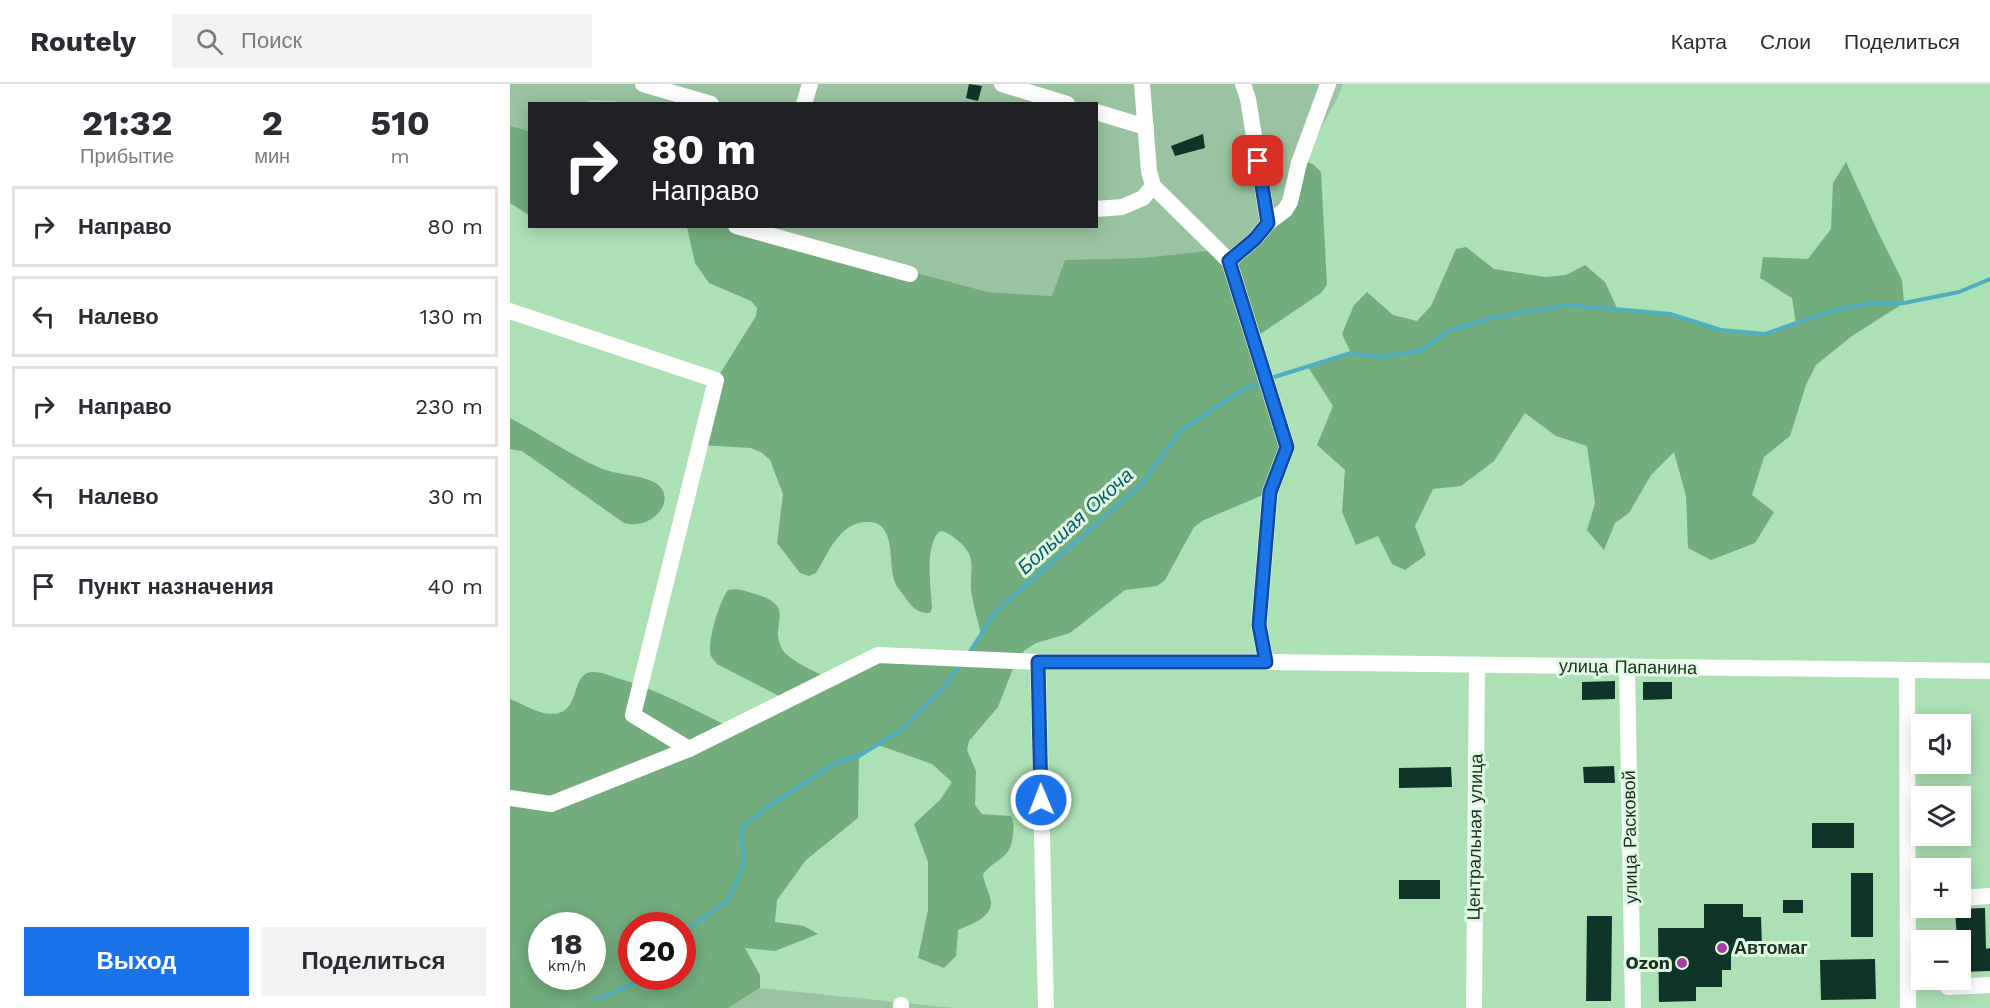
<!DOCTYPE html>
<html lang="ru">
<head>
<meta charset="utf-8">
<style>
  :root { --surface:#fff; --page:#f2f2f3; --text:#2b2b33; --muted:#7c7c81; --line:#e1e1e2; --accent:#1a73e8 }
  body { margin:0; font-family:"Work Sans",sans-serif; background:var(--page); color:var(--text); height:100vh; display:flex; flex-direction:column; font-size:22px; white-space:nowrap }
  * { box-sizing:border-box; margin:0 }
  p { font-size:20px; color:var(--muted) }
  .icon { flex:none; width:33px; height:33px; fill:none; stroke:currentColor; stroke-width:2; stroke-linecap:round; stroke-linejoin:round }
  .map { position:relative; flex:1; overflow:hidden }
  .side { display:flex; flex-direction:column; background:var(--surface); width:510px }
  .side>* { flex:none }
  .hud { position:absolute; left:18px; top:18px; width:570px; height:126px; border-radius:0px; box-shadow:0 3px 15px #0003; background:#202124; color:#fff; overflow:hidden }
  .controls { position:absolute; left:1401px; top:630px; display:grid; gap:12px }
  .controls a { display:grid; place-items:center; width:60px; height:60px; border-radius:0px; background:var(--surface); box-shadow:0 3px 15px #0003; font-size:30px }
  .speed { position:absolute; left:18px; top:828px; display:flex; gap:12px; font-size:30px; font-weight:700; text-align:center }
  .speed>* { display:grid; place-content:center; width:78px; height:78px; border-radius:50%; background:var(--surface); box-shadow:0 3px 15px #0003; line-height:1 }
  .speed small { font-size:15px; font-weight:400 }
  .speed .limit { border:9px solid #d22; background:#fff; color:#111 }
  .pin { position:absolute; display:grid; place-items:center; width:51px; height:51px; color:#fff; margin:-26px; border-radius:12px; box-shadow:0 3px 9px #0006 }
  .me { position:absolute; width:66px; margin:-33px; rotate:359deg; stroke-linejoin:round; filter:drop-shadow(0 0 4px #0008) }
  .turn { display:flex; align-items:center; gap:21px; height:126px; padding:0 24px; font-size:27px }
  .turn .icon { width:78px; height:78px; stroke-width:2.5 }
  .turn b { display:block; font-size:42px; line-height:51px }
  .eta { display:flex; justify-content:space-evenly; align-items:center; height:102px; text-align:center }
  .eta b { font-size:36px; font-weight:700; line-height:42px }
  .primary-button { display:flex; gap:12px; margin-top:auto; padding:12px 24px }
  .primary-button a { flex:1; height:69px; border-radius:0px; background:var(--accent); color:#fff; font-size:24px; font-weight:700; line-height:69px; text-align:center }
  .primary-button a+a { background:var(--page); color:var(--text) }
  ul { padding:0; list-style:none }
  li { display:flex; align-items:center; gap:18px; height:81px; margin:0 12px 9px; padding:0 12px; border:3px solid var(--line); border-radius:0px }
  li div { flex:1 }
  li b { display:block; font-size:22px }
  li em { font-style:normal }
  header { display:flex; align-items:center; gap:36px; box-sizing:border-box; height:84px; padding:0 30px; background:var(--surface); border-bottom:2px solid var(--line) }
  header strong { font-size:28px }
  nav { display:flex; gap:33px; margin-inline-start:auto; font-size:21px }
  .search { width:420px; height:54px; background:var(--page); display:flex; align-items:center; gap:15px; box-sizing:border-box; padding:0 21px; border-radius:0px; color:var(--muted); font-size:22px }
  main { display:flex; flex:1; min-height:0 }
  .map>svg:first-child { display:block }
</style>
</head>
<body>
<header>
<strong>Routely</strong>
<div class="search"><svg class="icon" aria-label="search" viewBox="0 0 24 24"><circle cx="10" cy="10" r="6"/><path d="M15 15l6 6"/></svg>Поиск</div>
<nav><a>Карта</a><a>Слои</a><a>Поделиться</a></nav>
</header>
<main>
<section class="side">
<div class="eta">
<div><b>21:32</b><p>Прибытие</p></div>
<div><b>2</b><p>мин</p></div>
<div><b>510</b><p>m</p></div>
</div>
<ul>
<li><svg class="icon" aria-label="right" viewBox="0 0 24 24"><path d="M7 20v-9h11M14 6l5 5-5 5"/></svg><div><b>Направо</b></div><em>80 m</em></li>
<li><svg class="icon" aria-label="left" viewBox="0 0 24 24"><path d="M17 20v-9H6M10 6l-5 5 5 5"/></svg><div><b>Налево</b></div><em>130 m</em></li>
<li><svg class="icon" aria-label="right" viewBox="0 0 24 24"><path d="M7 20v-9h11M14 6l5 5-5 5"/></svg><div><b>Направо</b></div><em>230 m</em></li>
<li><svg class="icon" aria-label="left" viewBox="0 0 24 24"><path d="M17 20v-9H6M10 6l-5 5 5 5"/></svg><div><b>Налево</b></div><em>30 m</em></li>
<li><svg class="icon" aria-label="arrive" viewBox="0 0 24 24"><path d="M6 21V4h12l-3 4 3 4H6"/></svg><div><b>Пункт назначения</b></div><em>40 m</em></li>
</ul>
<div class="primary-button"><a>Выход</a><a>Поделиться</a></div>
</section>
<div class="map">
<svg width="1480" height="924" viewBox="0 0 1480 924">
  <rect width="100%" height="100%" fill="#ace0b5"/>
  <g fill="#9ac4a1">
    <polygon points="0,0 833,0 828,13 793,76 787,118 719,177 707,166 631,174 543,212 478,208 235,143 586,142 586,20 106,20 106,17 79,16 77,19 20,20 19,47 0,42"/>
    <polygon points="250,904 444,924 218,924"/>
  </g>
  <g fill="#73ad7e" fill-rule="evenodd">
    <polygon points="0,42 19,47 19,131 0,119"/>
    <path d="M793,76l11,5 7,7 6,113 -6,8 -68,46 34,108 -17,45 -66,28 -10,7 -29,53 -8,6 -32,4 -55,43 -34,10 -11,7 -9,11 -18,46 -29,34 -2,9 9,21 -1,34 7,9 29,2c3,6 3,11 2,18 -2,26 -16,23 -30,40 1,10 7,19 8,28 1,16 -22,23 -33,28l-2,26 -12,12 -26,-10 10,-48v-48l-14,-38 26,-24 12,-18 -20,-18 -54,-19 -19,11 -1,62 -52,42 -29,40 -2,22 29,4 14,8 -43,17 -30,-3 15,27v13l-32,20h-218v-309c11,4 23,12 34,14 41,8 23,-42 50,-41 8,0 16,4 23,6 40,11 77,32 115,50l55,-28 -70,-36c-1,-2 -6,-7 -6,-8 -5,-12 9,-56 17,-66 10,-2 17,1 27,4 44,13 13,29 27,55 7,12 35,23 47,30l49,-24 87,3 16,-24c-3,-13 -7,-25 -9,-38 -5,-25 9,-38 -16,-57 -5,-4 -9,-7 -16,-8 -16,13 -9,57 -8,77l-2,5c-11,1 -17,-5 -23,-13 -3,-5 -8,-10 -11,-15 -7,-15 -3,-35 -9,-50 -3,-8 -9,-13 -17,-13 -30,-2 -41,30 -54,51l-7,3 -9,-3 -23,-30 6,-49 -13,-34 -8,-7 -11,-5 -51,-3 16,-65 40,-64 1,-8 -6,-7 -42,-18 -14,-20 -8,-36h58l243,65 64,4 13,-36 76,-2 76,-8 12,11 68,-59zM32,842h50v50h-50zM122,842h50v50h-50z"/>
    <polygon points="1336,78 1368,148 1392,196 1394,219 1342,252 1306,281 1296,301 1280,352 1254,373 1242,411 1264,428 1245,459 1201,476 1178,464 1176,412 1164,368 1141,391 1119,429 1105,439 1094,466 1077,446 1085,419 1077,362 1046,352 1015,329 984,377 951,402 923,405 905,442 916,471 895,486 882,480 868,452 846,461 832,428 835,386 807,361 823,322 798,283 841,269 832,250 844,221 857,208 883,231 907,237 921,222 946,165 956,163 984,185 1035,193 1056,191 1075,181 1095,198 1107,224 1160,230 1211,246 1255,250 1286,240 1282,214 1250,194 1253,173 1298,175 1321,145 1323,99"/>
    <path d="M0,334c30,16 59,36 90,50 16,7 38,6 54,14 26,15 0,49 -30,41l-102,-72 -12,-2z"/>
  </g>
  <g fill="none" stroke-linecap="round" stroke-linejoin="round">
    <g stroke="#4fafbf" stroke-width="4">
      <polyline points="761,294 841,269 870,273 910,267 938,247 985,233 1059,221 1160,230 1211,246 1255,250 1327,225 1362,219 1394,219 1449,208 1480,195"/>
      <polyline points="459,569 486,527 631,401 670,347 732,306 751,298"/>
      <polyline points="172,850 218,816 234,781 231,744 259,722 327,678 349,672 391,646 432,605 451,580"/>
      <polyline points="85,916 128,898 132,892"/>
    </g>
  </g>
  <g fill="#0f3428">
    <polygon points="459,0 472,2 468,17 456,14"/>
    <polygon points="693,50 695,64 665,72 661,62"/>
    <polygon points="1105,597 1105,615 1072,616 1072,598"/>
    <polygon points="1133,598 1162,598 1162,615 1133,616"/>
    <polygon points="1104,682 1105,699 1074,699 1073,683"/>
    <polygon points="941,683 942,703 889,704 889,684"/>
    <rect x="1302" y="739" width="42" height="25"/>
    <rect x="1341" y="789" width="22" height="64"/>
    <rect x="889" y="796" width="41" height="19"/>
    <rect x="1273" y="816" width="20" height="13"/>
    <polygon points="1194,820 1233,820 1233,833 1251,833 1252,863 1235,863 1235,870 1221,870 1221,886 1212,886 1212,903 1186,903 1186,917 1149,918 1148,844 1194,844"/>
    <polygon points="1475,824 1476,865 1480,864 1480,887 1450,888 1450,856 1447,856 1445,825"/>
    <polygon points="1077,832 1102,832 1101,917 1076,917"/>
    <polygon points="1365,875 1366,915 1311,916 1310,876"/>
  </g>
  <g fill="none" stroke-linecap="round" stroke-linejoin="round">
    <g stroke="#fff" stroke-width="16">
      <polyline points="133,0 201,20"/>
      <polyline points="492,0 557,20"/>
      <polyline points="632,0 639,87 643,102 719,177 777,363 760,408 749,541 756,578"/>
      <polyline points="733,0 738,15 758,139"/>
      <polyline points="294,20 300,0"/>
      <polyline points="586,28 636,43"/>
      <polyline points="586,125 612,123 633,114 643,102"/>
      <polyline points="226,142 400,190"/>
      <polyline points="719,177 745,155 758,139 775,126 780,118 789,79 818,0"/>
      <polyline points="0,227 206,296 123,631 179,665"/>
      <polyline points="1117,582 1123,924"/>
      <polyline points="1397,587 1398,924"/>
      <polyline points="0,714 41,720 179,665 368,571 528,578"/>
      <polyline points="1450,814 1480,812"/>
      <polyline points="1438,903 1480,901"/>
      <polyline points="391,924 391,921"/>
      <polyline points="536,924 528,578 756,578 1480,587"/>
      <polyline points="964,924 967,582"/>
    </g>
  </g>
  <g fill="none" stroke-linecap="round" stroke-linejoin="round">
    <defs>
      <polyline id="route" points="531,716 528,578 756,578 749,541 760,408 777,363 719,177 745,155 758,139 748,77"/>
    </defs>
    <use href="#route" stroke="#114b97" stroke-width="15"/>
    <use href="#route" stroke="#1a73e8" stroke-width="10"/>
  </g>
  <g fill="#a53ea1" stroke="#e0f9e4" stroke-width="2">
    <circle cx="1212" cy="864" r="6"/>
    <circle cx="1172" cy="879" r="6"/>
  </g>
  <g text-anchor="middle" stroke-width="6" stroke-linejoin="round" paint-order="stroke">
    <g font-size="18" fill="#1b301f" stroke="#e0f9e4">
      <text transform="translate(1118 583) rotate(1)" y="6">улица Папанина</text>
      <text transform="translate(965 753) rotate(-89)" y="6">Центральная улица</text>
      <text transform="translate(1120 753) rotate(-91)" y="6">улица Расковой</text>
    </g>
    <g font-size="18" font-weight="bold" fill="#1b301f" stroke="#e0f9e4" text-anchor="start">
      <text x="1224" y="870">Автомаг</text>
      <text x="1160" y="885" text-anchor="end">Ozon</text>
    </g>
    <g font-size="20" font-style="italic" fill="#085d68" stroke="#e0f9e4">
      <text transform="translate(565 437) rotate(-42)" y="7">Большая Окоча</text>
    </g>
  </g>
</svg>
<div class="controls">
<a><svg class="icon" aria-label="sound" viewBox="0 0 24 24"><path d="M4 9h4l5-4v14l-5-4H4zM17 9q2 3 0 6"/></svg></a>
<a><svg class="icon" aria-label="layers" viewBox="0 0 24 24"><path d="M12 4l9 5-9 5-9-5zM3 14l9 5 9-5"/></svg></a>
<a>+</a>
<a>−</a>
</div>
<div class="speed"><div>18<small>km/h</small></div><div class="limit">20</div></div>
<div class="pin" style="left:748px;top:77px;background:#d93025"><svg class="icon" aria-label="arrive" viewBox="0 0 24 24"><path d="M6 21V4h12l-3 4 3 4H6"/></svg></div>
<svg class="me" style="left:531px;top:716px" viewBox="-20 -20 40 40"><circle r="17" fill="#1a73e8" stroke="#fff" stroke-width="3"/><path d="M0-11L8 9 0 5-8 9z" fill="#fff"/></svg>
<div class="hud">
<div class="turn"><svg class="icon" aria-label="right" viewBox="0 0 24 24"><path d="M7 20v-9h11M14 6l5 5-5 5"/></svg><div><b>80 m</b>Направо</div></div>
</div>
</div>
</main>
</body>
</html>
